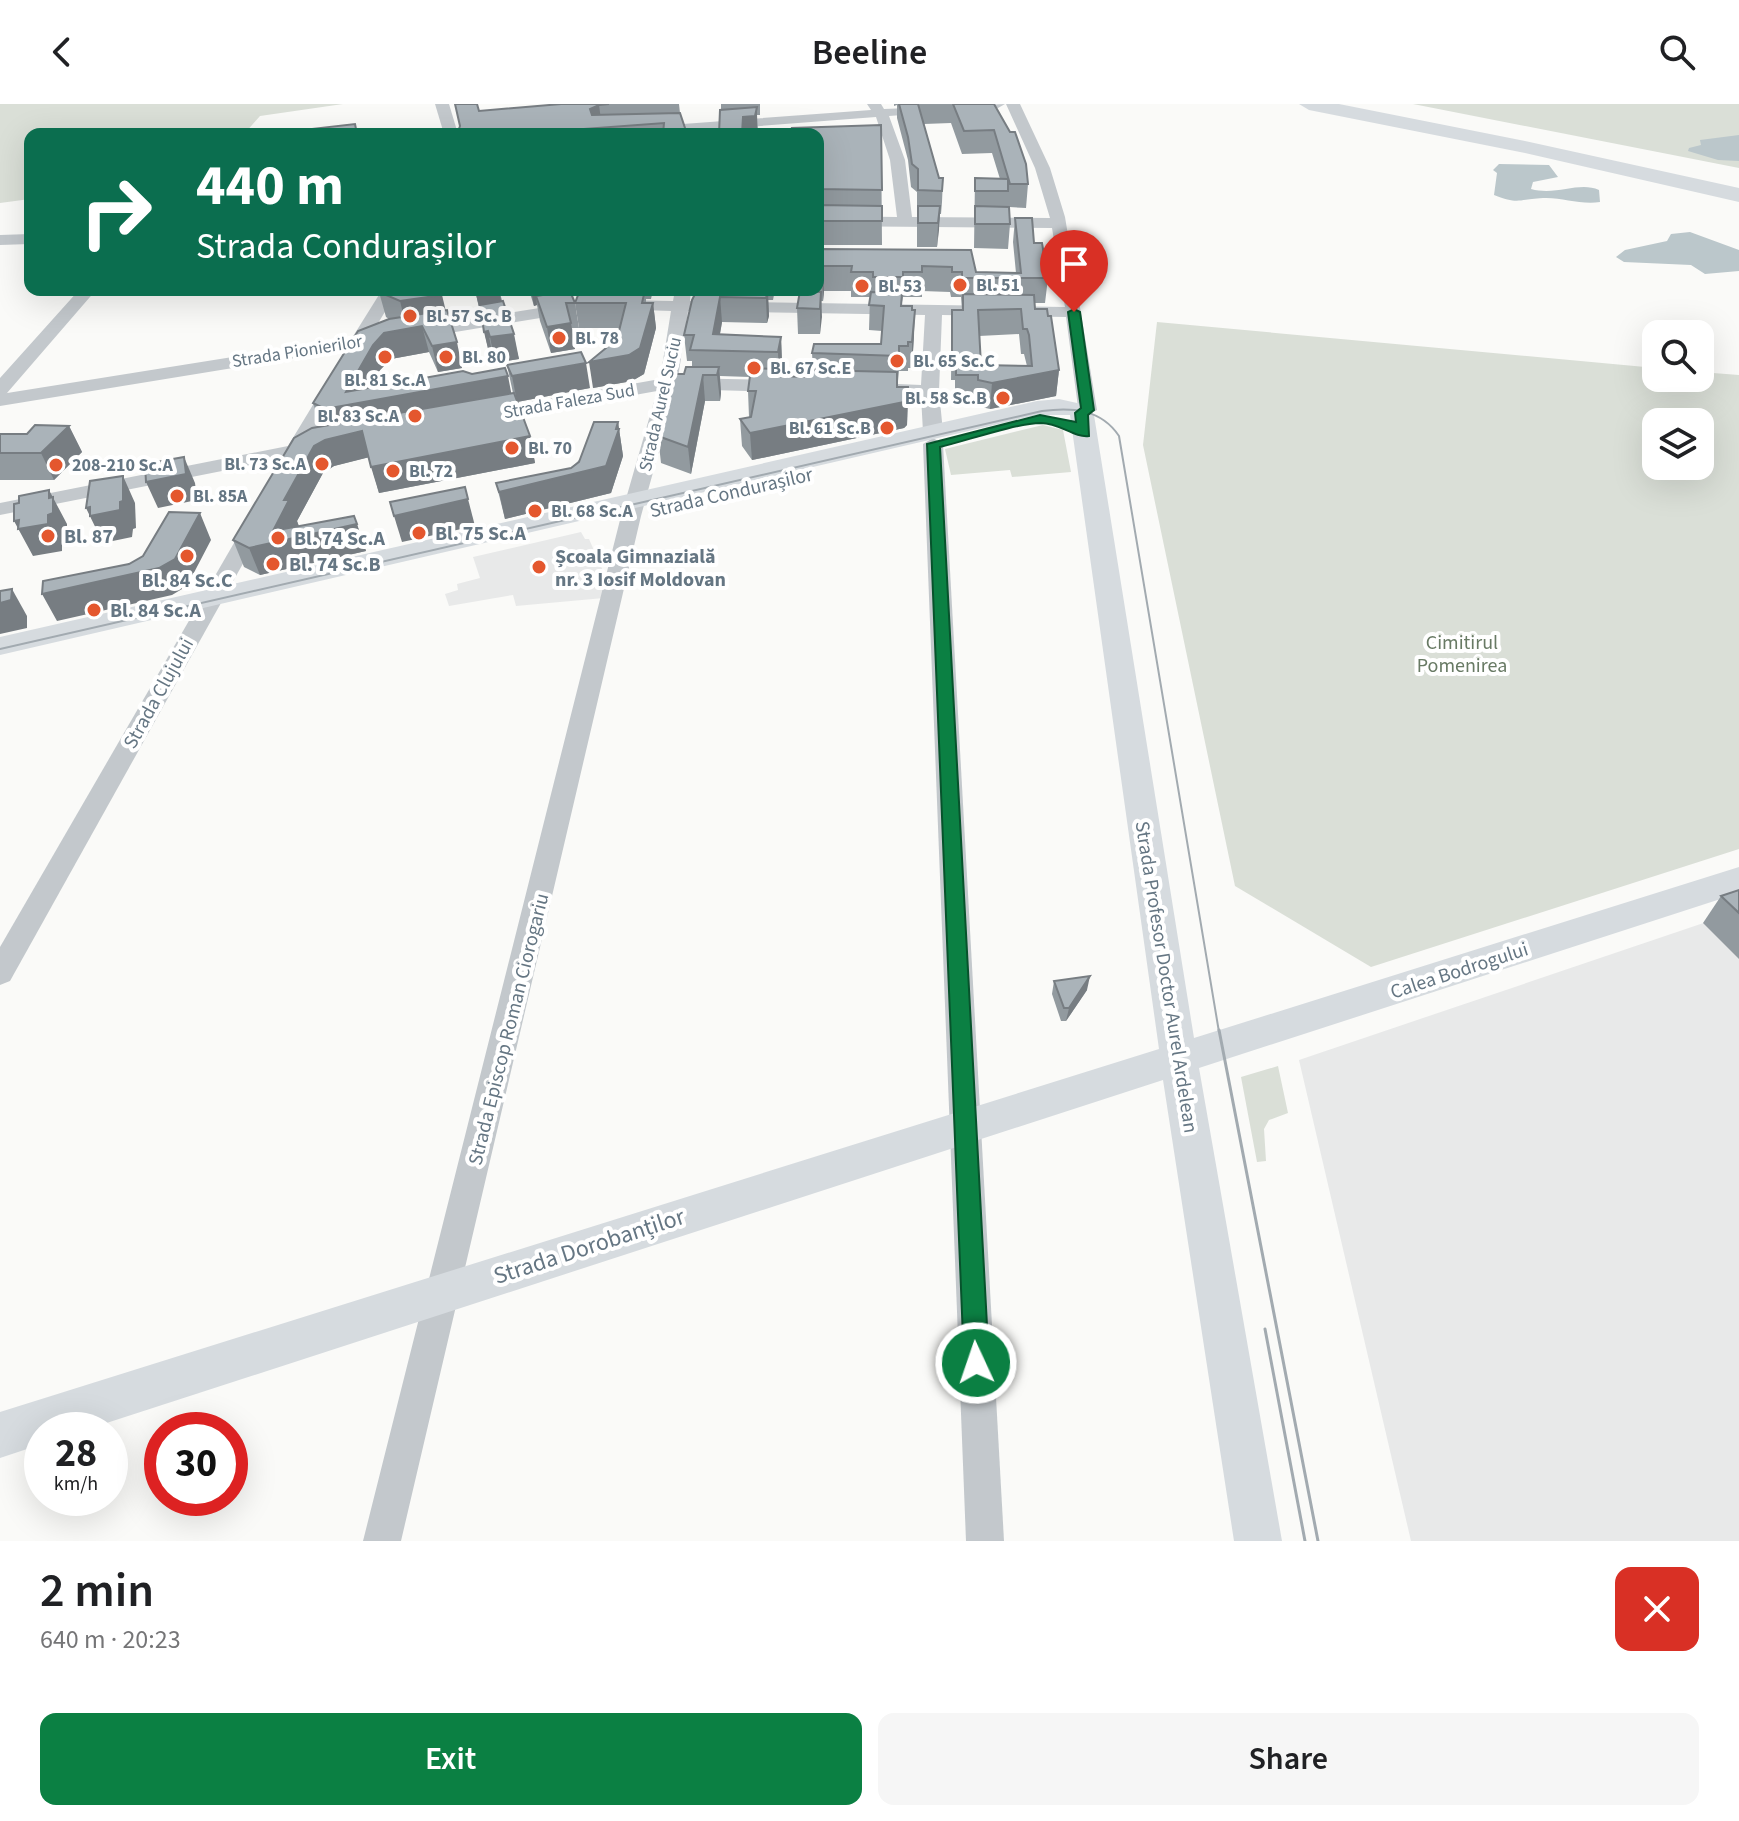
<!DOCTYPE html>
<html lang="en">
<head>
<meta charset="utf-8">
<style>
  :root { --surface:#fff; --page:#f6f6f6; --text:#202124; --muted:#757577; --accent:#0b8043 }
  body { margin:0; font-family:"Source Sans 3",sans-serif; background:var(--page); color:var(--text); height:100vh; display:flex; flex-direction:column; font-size:30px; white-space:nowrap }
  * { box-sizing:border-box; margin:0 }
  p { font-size:26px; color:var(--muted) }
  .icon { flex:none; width:44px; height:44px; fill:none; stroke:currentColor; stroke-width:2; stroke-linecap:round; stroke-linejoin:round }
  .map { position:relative; height:1437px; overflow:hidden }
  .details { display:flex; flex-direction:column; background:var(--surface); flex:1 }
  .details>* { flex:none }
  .guide { position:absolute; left:24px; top:24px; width:800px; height:168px; border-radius:16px; box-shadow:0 8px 32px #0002; background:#0b6e4f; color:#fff; overflow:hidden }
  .controls { position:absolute; left:1642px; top:216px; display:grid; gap:16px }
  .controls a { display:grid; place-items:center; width:72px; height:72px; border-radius:16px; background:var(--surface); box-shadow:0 8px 32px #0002; font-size:40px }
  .speed { position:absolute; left:24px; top:1308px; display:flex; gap:16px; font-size:40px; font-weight:700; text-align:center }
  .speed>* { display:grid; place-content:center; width:104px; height:104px; border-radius:50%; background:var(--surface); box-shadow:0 8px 32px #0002; line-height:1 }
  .speed small { font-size:20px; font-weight:400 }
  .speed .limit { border:12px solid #d22; background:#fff; color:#111 }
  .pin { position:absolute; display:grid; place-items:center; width:68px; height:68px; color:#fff; margin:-82px -34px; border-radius:50% 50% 50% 0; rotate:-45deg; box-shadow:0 0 8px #0007 }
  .pin .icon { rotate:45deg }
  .me { position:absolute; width:88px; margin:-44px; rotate:357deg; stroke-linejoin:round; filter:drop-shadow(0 0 6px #0008) }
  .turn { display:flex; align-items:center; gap:28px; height:168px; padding:0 40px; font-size:36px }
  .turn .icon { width:104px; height:104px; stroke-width:2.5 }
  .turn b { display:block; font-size:56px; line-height:68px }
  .round { display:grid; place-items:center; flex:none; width:84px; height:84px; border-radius:16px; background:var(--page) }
  .summary { display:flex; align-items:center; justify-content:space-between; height:136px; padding:0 40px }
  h1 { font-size:48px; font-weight:600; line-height:60px }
  .button { display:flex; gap:16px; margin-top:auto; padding:16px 40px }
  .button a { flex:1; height:92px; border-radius:16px; background:var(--accent); color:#fff; font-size:32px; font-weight:600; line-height:92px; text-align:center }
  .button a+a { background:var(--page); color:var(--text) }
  header { display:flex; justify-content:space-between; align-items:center; height:104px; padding:0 40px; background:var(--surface); font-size:36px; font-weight:600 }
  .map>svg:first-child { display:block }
</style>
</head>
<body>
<header><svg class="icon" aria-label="back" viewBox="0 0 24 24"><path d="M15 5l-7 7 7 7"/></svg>Beeline<svg class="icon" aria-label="search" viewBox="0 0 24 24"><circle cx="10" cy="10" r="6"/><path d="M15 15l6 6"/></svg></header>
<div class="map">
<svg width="1739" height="1437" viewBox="0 0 1739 1437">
  <rect width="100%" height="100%" fill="#fafaf8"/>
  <g fill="#e8e9e9">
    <polygon points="581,428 585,435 589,435 607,476 604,494 516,502 513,491 449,502 445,490 458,486 457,480 480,474 473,453"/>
    <polygon points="1739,807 1739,1437 1411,1437 1299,956"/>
  </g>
  <g fill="#dadfd7" fill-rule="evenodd">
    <polygon points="0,0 343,0 260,12 244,30 30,30 30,95 0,99"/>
    <polygon points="1413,0 1739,0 1739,64"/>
    <path d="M1157,218l499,46v10h44v-6l39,3v474l-368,118 -136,-81 -92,-441zM1656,318h44v44h-44z"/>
    <polygon points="1043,321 1063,326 1071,368 1012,373 1010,366 951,371 945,345"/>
    <polygon points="1278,962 1288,1009 1269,1016 1264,1025 1266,1057 1257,1058 1241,973"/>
  </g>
  <g fill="#bbc7cb">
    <polygon points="1739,31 1739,57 1718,56 1688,47 1689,44 1701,41 1700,36"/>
    <path d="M1499,60l50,1 9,12 -25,5 -2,7c26,7 48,-8 68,1l1,12c-20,3 -38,-5 -57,-4 -24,1 -24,7 -49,-3l3,-22 -4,-3z"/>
    <polygon points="1690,128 1739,146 1739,167 1705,170 1691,161 1624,158 1616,153 1625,146 1667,137 1671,130"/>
  </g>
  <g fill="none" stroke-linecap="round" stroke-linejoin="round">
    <g fill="#c3c8cc" fill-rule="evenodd">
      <polygon points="435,0 449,0 458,30 444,30"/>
      <polygon points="867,0 881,0 884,5 1005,0 998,4 889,12 905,56 912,113 1050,114 1035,64 1006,0 1020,0 1050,64 1065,113 1097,306 1081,315 1072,309 1078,303 1066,213 942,211 939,287 943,328 933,334 923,328 921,292 874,291 865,285 874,279 921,281 925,211 688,207 678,274 783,276 792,282 783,288 676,285 641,412 401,1437 363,1437 621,412 657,287 485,318 476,312 485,306 660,275 671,207 612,205 610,201 618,196 673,197 675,186 691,186 690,197 1065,203 1052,124 818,122 818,112 897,113 890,56 876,13 657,30 595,30 602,26 871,6"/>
      <polygon points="30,130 30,140 0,141 0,131"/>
      <polygon points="79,186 96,186 7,289 1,290 352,234 382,186 398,186 371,231 571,199 580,204 571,209 364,243 359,250 353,251 344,246 0,302 0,274"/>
      <polygon points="334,275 343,281 310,338 320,336 330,342 327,346 302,351 298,358 291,360 282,355 0,411 0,399 288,342 325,281"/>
      <polygon points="933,334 943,340 1004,1437 966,1437 923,340"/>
      <polygon points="255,414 265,420 10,877 0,881 0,843 245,420"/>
    </g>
    <polygon fill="#d6dbdf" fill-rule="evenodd" points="1059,295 1086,301 1094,311 1194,934 1739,763 1739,789 1199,964 1282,1437 1234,1437 1163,976 85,1326 42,1326 42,1340 0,1354 0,1308 1159,945 1070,311 1037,311 0,551 0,533 1037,297"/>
    <polygon fill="#d6dbdf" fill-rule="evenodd" points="1299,0 1339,0 1525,37 1739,84 1739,98 1525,49 1309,6"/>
    <path stroke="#a2aab0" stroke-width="2" d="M0,545l1042,-238c30,-4 59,-2 77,25l100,596"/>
    <g stroke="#a2aab0" stroke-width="3">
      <polyline points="1219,926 1318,1437"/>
      <polyline points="1265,1225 1305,1437"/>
    </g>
  </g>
  <g fill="#929a9f" fill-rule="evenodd">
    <polygon points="561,0 679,0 680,9 687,30 457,30 479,7"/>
    <polygon points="721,0 760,0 760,11 757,11 758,25 721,6"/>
    <polygon points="894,0 994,0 1028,80 1026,104 1009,103 1010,120 1008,145 974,144 975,74 1000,75 992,49 962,50 951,19 924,20 939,74 943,74 942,98 941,110 940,110 937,143 917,143 917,88 911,83 908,56 897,14 897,1 894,2"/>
    <polygon points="881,21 882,141 818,141 818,30 793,30 792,24"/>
    <path d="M1015,114l19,25 14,35 -3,25h-10v6l24,61 -3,26 -66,13 -13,-3 -1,-5h-21v-21h-4l1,-70h10l-1,-13h-10l-1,-5 -28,-1v6h-19l-1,5v4l12,29 -2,33h-4v3h-9l-1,10h-1v6h11l-1,38 -3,3 -152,32 -10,-14 -2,-27 9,-2 -1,-26 2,-14 -30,-1 1,17 -1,8h-15l-14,73 -30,-11 -3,-27 26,-62 8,-7v-6h-5l-3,-26 13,-45h78l-2,10h-5l1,16 -2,7 -45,-1 -2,12 61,3 1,26 -2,13 29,1 4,-7 -1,-17 69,-9 1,-13 -13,-1 1,-33h-19v-6h-27l-1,10h-2l-1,33h-22l-1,-26 5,-18h16v-41l153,1 5,22 40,1 -3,-31zM1019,230l2,20h3l3,12 -46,-1 -2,-29z"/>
    <polygon points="475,186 499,186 519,255 495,259 493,253 490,253"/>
    <polygon points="529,186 566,186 575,199 579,224 572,224 575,245 551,249 540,217 537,201 534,202"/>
    <polygon points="580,186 653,186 651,195 646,195 646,199 653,199 656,224 644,270 632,277 593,284 617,235 620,224 579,224 575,199"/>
    <polygon points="379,188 446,206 462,264 438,268 429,248 391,255 380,266 371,284 513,289 507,261 590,284 517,298 530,332 535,359 379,389 369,353 334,362 323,369 297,417 299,422 354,412 366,447 260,471 244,463 233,436 321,323 313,299 389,215 386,213"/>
    <polygon points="618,318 623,352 611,389 505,415 496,379 571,364"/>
    <polygon points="69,322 82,348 54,376 0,376 0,330 27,330"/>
    <polygon points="1739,786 1739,855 1703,819 1721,792"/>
    <polygon points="1054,877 1087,886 1066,917 1061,917 1052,890"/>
  </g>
  <g fill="#777d82">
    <polygon points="599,1 602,23 593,24 590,5"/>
    <polygon points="757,3 757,30 742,30 743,13"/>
    <polygon points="940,102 939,126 937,143 938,119"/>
    <polygon points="823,162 824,187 823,197 822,172"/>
    <polygon points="475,186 499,186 503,207 481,211"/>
    <polygon points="531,186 566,186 568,197 536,192 537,201 534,202"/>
    <polygon points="768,187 769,212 767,219 766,194"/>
    <polygon points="821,188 822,213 820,230 820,205"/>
    <polygon points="442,191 448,216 406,222 400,197"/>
    <polygon points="720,193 722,218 717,246 713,230"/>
    <polygon points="653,199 656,224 644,270 632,277 593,284 589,258 629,251"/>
    <polygon points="915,206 914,231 912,264 912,238"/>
    <polygon points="571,219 575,245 551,249 547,223"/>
    <polygon points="422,222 429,248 391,255 380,266 363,298 508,272 513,298 333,331 325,305 373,241 384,229"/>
    <polygon points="488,227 493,253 490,253 484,228"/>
    <polygon points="514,230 519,255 495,259 490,233"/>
    <polygon points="781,233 782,259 779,274 778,248"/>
    <polygon points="457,238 462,264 438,268 432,242"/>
    <polygon points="586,259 590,284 517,298 512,272"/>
    <polygon points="719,263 721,289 720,297 717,271"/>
    <polygon points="1059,266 1056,292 990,305 992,279"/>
    <polygon points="703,271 705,297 691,370 688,343"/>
    <polygon points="908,295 907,321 904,324 752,356 750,329"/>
    <polygon points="618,318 623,352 611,389 505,415 499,388 606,362"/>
    <polygon points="69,322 82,348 54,376 41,349"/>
    <polygon points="362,327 370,353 334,362 323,369 297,417 299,423 357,420 366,447 260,471 249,444 273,427 284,396 314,342 325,336"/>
    <polygon points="530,332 535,359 379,389 371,363"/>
    <polygon points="184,353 195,379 197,396 158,404 146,378"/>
    <polygon points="123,372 135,399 136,424 133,425 132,433 103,439 86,404 90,403"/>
    <polygon points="49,386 67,420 67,436 62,438 62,447 33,452 14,417 48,411"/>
    <polygon points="468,395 475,422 402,438 394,412"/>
    <polygon points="200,409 211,436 187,482 172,491 57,517 42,490 159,464"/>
    <polygon points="12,485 27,512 27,524 0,530 0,499"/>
    <polygon points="1090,872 1087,886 1066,917 1069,904"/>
  </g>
  <g fill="#aab3b9" stroke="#777d82" stroke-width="2" fill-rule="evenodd">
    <polygon points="455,0 477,0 479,7 561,0 609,0 599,1 590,5 592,11 680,9 687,30 663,30 664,19 516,30 457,30 460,22"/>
    <polygon points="899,0 918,0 939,74 943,74 942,87 918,86 918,65 912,60 908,33"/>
    <polygon points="953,0 994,0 1010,28 1015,28 1026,60 1028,80 1010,80 994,26 964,27"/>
    <polygon points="757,3 755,12 743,13 742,30 719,30 720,6"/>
    <polygon points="355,20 357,30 312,30 311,25"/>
    <polygon points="881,21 882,86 818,85 818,30 793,30 792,24"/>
    <polygon points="975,74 1008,75 1008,87 975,87"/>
    <polygon points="818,101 882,102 882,117 818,117"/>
    <polygon points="918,102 940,102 938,119 918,119"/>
    <polygon points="975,102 1009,103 1010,120 975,120"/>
    <polygon points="1015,114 1032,114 1034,139 1042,139 1048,174 962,174 962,168 952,168 952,163 922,162 922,168 903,168 903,173 873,173 873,168 851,168 852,162 823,162 822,172 818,172 818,145 971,146 976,168 1021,169"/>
    <polygon points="380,186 440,186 442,191 400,197 379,188"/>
    <polygon points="580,186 645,186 642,199 653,199 640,244 629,251 589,258 617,235 626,199 575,199"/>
    <polygon points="697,186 768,187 766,194 720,193 713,230 781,233 778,248 690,246 694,231 684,231 692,196"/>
    <polygon points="570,187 575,199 566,199 571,219 547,223 536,192"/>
    <polygon points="800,187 821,188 820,205 797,204"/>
    <polygon points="871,188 902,189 901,202 912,202 912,206 915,206 912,238 908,238 908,242 899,242 899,252 812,249 814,240 881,240 884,202 869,201"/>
    <path d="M963,190l71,1 1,14h12l1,7h3l8,54 -67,13 -14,-3v-5h-22v-21h-4v-44h11zM1021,205l2,20h4l2,6 3,31 -51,-1 -3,-55z"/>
    <polygon points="503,197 514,230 490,233 488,227 484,228 480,201"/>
    <polygon points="447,206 457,238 432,242 422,222 384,229 373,241 346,288 463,267 472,270 505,264 508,272 325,305 313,299 358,227 389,215"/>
    <polygon points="581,248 586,259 512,272 507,261"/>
    <polygon points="686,263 719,263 717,271 703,271 688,343 658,332 672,275 675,270 684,270"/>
    <polygon points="751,264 775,265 773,272 809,273 810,266 897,268 897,283 908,283 908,295 904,298 750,329 740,315 751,313 756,287 748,287"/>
    <polygon points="514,289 530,332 371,363 362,327 325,336 314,342 284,396 289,396 273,427 354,412 357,420 249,444 233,436 294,334 312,324"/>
    <polygon points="594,318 618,318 616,325 619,325 606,362 499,388 496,379 571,364 579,358"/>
    <polygon points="35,321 69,322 41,349 0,349 0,330 27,330"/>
    <polygon points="184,353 186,370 146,378 145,360"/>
    <polygon points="123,372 123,397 120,398 120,406 90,412 90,403 86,404 90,377"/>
    <polygon points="465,383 468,395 394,412 390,398"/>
    <polygon points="49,386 49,394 53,393 53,409 48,411 48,420 18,425 19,416 14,417 14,400 19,399 19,392"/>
    <polygon points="169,408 200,409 175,455 159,464 42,490 43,477 129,460 143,452"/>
    <polygon points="12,485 11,496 0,499 0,487"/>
    <polygon points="1739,786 1739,809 1721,792"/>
    <polygon points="1090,872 1069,904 1064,904 1054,877"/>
  </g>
  <path fill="#0b8043" stroke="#07532c" stroke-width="2" d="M1074,205l6,3 14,98 -6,5 1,21c-15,2 -29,-13 -48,-13 -28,1 -72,17 -101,24l49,916 -4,9 -9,3 -8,-3 -4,-9 -37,-919 113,-29 36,7 -1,-9 6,-5 -13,-96z"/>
  <g fill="#e4572e" stroke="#fff" stroke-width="3">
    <circle cx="960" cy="181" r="8"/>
    <circle cx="862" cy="182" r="8"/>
    <circle cx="410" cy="212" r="8"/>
    <circle cx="559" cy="234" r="8"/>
    <circle cx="385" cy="253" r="8"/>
    <circle cx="446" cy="253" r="8"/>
    <circle cx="897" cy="257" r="8"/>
    <circle cx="754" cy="264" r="8"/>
    <circle cx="1003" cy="294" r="8"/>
    <circle cx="415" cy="312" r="8"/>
    <circle cx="887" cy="324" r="8"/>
    <circle cx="512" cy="344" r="8"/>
    <circle cx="322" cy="360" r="8"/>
    <circle cx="56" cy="361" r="8"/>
    <circle cx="393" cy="367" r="8"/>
    <circle cx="177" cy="392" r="8"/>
    <circle cx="535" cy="407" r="8"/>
    <circle cx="419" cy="429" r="8"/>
    <circle cx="48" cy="432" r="8"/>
    <circle cx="278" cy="434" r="8"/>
    <circle cx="187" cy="452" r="8"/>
    <circle cx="273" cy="460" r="8"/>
    <circle cx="539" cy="463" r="8"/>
    <circle cx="94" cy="506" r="8"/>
  </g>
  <g text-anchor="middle" stroke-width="8" stroke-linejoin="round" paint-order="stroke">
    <g font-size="18" font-weight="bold" fill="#657683" stroke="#fff" text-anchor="start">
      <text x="976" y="187">Bl. 51</text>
      <text x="878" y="188">Bl. 53</text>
      <text x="426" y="218">Bl. 57 Sc. B</text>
      <text x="575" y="240">Bl. 78</text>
      <text x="462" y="259">Bl. 80</text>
      <text x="913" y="263">Bl. 65 Sc.C</text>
      <text x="770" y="270">Bl. 67 Sc.E</text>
      <text x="385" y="282" text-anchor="middle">Bl. 81 Sc.A</text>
      <text x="987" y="300" text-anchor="end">Bl. 58 Sc.B</text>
      <text x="399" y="318" text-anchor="end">Bl. 83 Sc.A</text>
      <text x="871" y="330" text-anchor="end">Bl. 61 Sc.B</text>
      <text x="528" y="350">Bl. 70</text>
      <text x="306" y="366" text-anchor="end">Bl. 73 Sc.A</text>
      <text x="72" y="367">208-210 Sc.A</text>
      <text x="409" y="373">Bl. 72</text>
      <text x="193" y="398">Bl. 85A</text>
      <text x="551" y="413">Bl. 68 Sc.A</text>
    </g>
    <g font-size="18" fill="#657683" stroke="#fff">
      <text transform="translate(297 247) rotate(-9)" y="6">Strada Pionierilor</text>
      <text transform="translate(569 297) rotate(-10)" y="6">Strada Faleza Sud</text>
      <text transform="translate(660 300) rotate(-77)" y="6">Strada Aurel Suciu</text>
    </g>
    <g font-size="20" fill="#657683" stroke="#fff">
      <text transform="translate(731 388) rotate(-13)" y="7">Strada Condurașilor</text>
      <text transform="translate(158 589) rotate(-61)" y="7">Strada Clujului</text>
      <text transform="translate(1459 866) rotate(-18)" y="7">Calea Bodrogului</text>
      <text transform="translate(1167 873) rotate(81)" y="7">Strada Profesor Doctor Aurel Ardelean</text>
      <text transform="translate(508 925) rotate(-76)" y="7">Strada Episcop Roman Ciorogariu</text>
    </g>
    <g font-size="20" font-weight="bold" fill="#657683" stroke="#fff" text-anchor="start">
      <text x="435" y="436">Bl. 75 Sc.A</text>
      <text x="64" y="439">Bl. 87</text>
      <text x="294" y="441">Bl. 74 Sc.A</text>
      <text x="555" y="459">Școala Gimnazială<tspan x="555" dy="23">nr. 3 Iosif Moldovan</tspan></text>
      <text x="289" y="467">Bl. 74 Sc.B</text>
      <text x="187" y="483" text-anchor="middle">Bl. 84 Sc.C</text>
      <text x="110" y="513">Bl. 84 Sc.A</text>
    </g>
    <g font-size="20" fill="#687a64" stroke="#fff">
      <text x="1462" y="545">Cimitirul<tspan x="1462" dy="23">Pomenirea</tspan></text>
    </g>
    <g font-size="24" fill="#657683" stroke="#fff">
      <text transform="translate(589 1142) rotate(-18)" y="8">Strada Dorobanților</text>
    </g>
  </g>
</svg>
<div class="controls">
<a><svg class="icon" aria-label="search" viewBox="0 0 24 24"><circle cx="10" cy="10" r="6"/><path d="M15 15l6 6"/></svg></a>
<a><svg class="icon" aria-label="layers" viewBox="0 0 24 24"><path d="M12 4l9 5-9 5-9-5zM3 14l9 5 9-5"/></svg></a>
</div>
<div class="speed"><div>28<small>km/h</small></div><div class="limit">30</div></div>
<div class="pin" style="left:1074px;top:208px;background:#d93025"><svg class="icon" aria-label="arrive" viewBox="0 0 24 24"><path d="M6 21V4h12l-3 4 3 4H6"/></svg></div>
<svg class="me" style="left:976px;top:1259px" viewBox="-20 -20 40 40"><circle r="17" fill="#0b8043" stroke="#fff" stroke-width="3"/><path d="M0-11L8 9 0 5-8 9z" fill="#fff"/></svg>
<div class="guide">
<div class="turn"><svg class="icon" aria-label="right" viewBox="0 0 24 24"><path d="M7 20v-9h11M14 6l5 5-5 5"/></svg><div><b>440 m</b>Strada Condurașilor</div></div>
</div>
</div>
<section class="details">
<div class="summary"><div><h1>2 min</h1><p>640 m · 20:23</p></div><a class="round" style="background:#d93025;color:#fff"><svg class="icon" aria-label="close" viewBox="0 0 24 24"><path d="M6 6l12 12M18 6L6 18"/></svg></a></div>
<div class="button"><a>Exit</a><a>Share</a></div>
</section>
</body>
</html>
